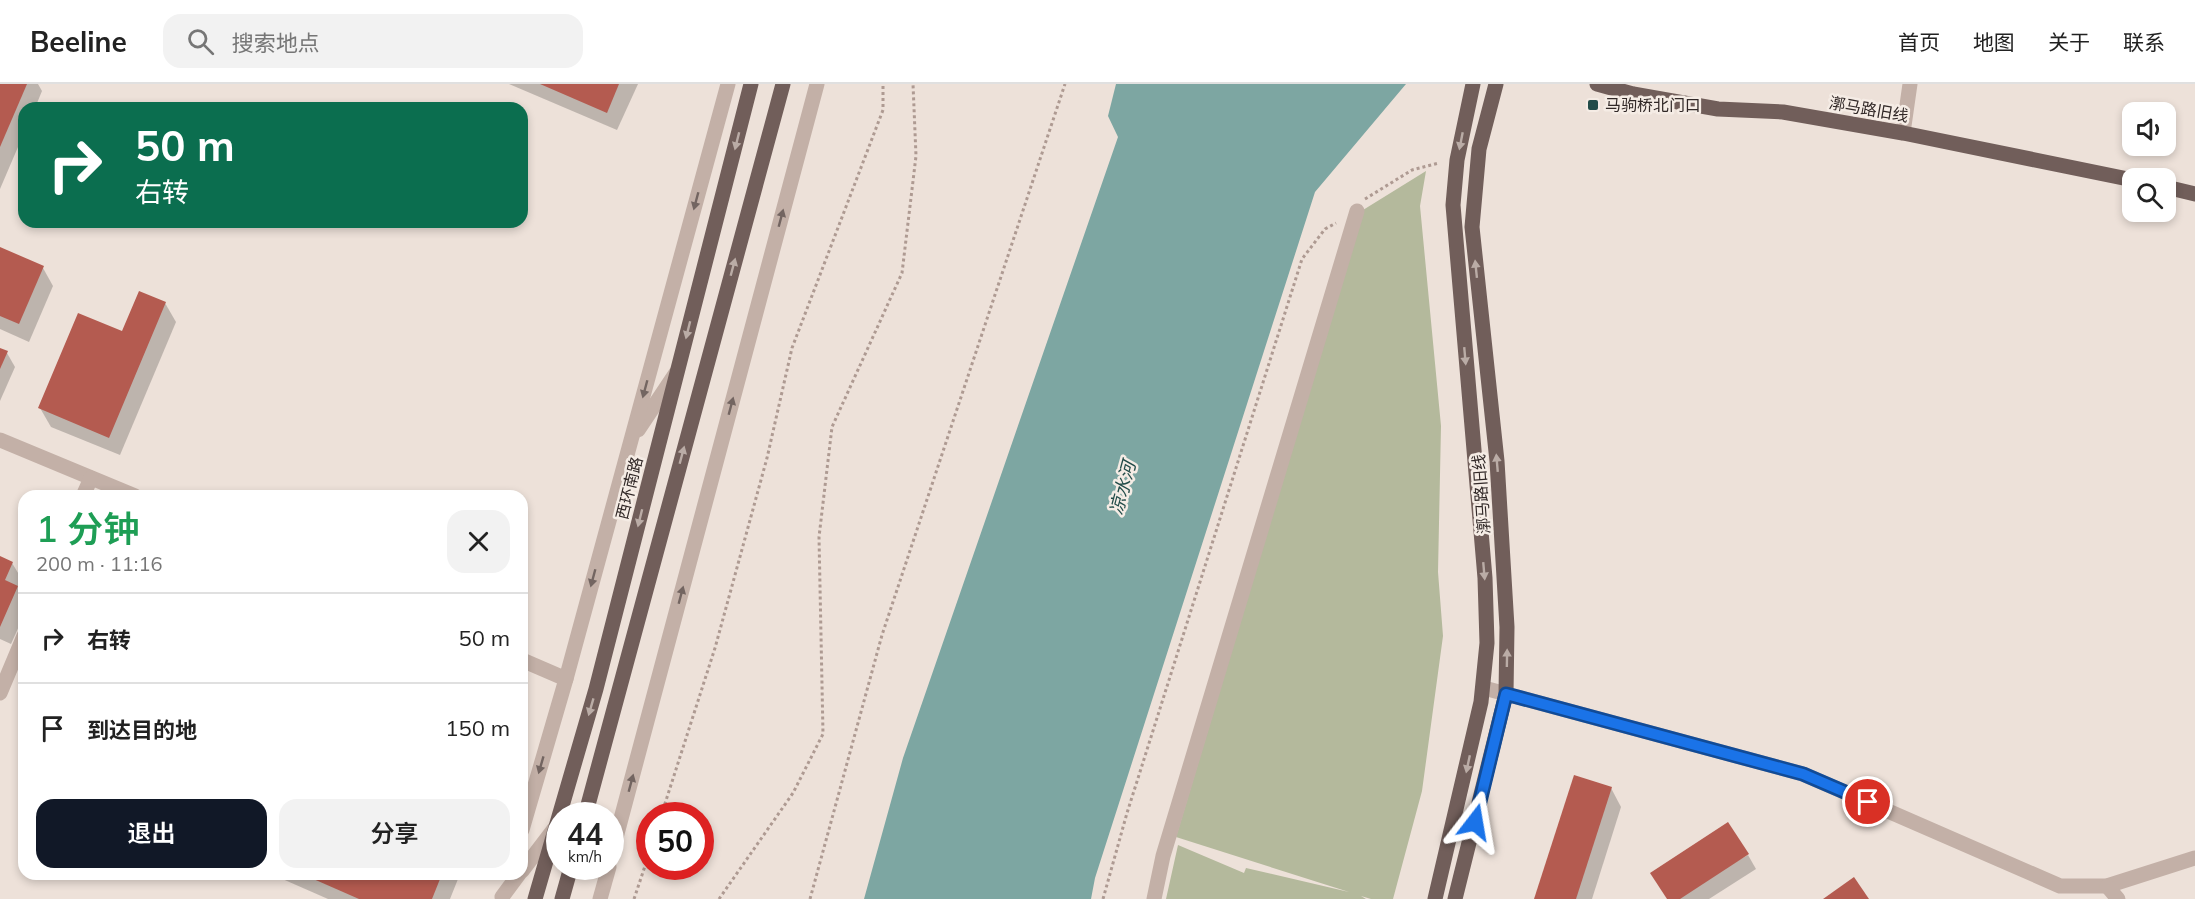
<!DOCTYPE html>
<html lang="zh">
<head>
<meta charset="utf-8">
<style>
  :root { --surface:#fff; --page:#f2f2f2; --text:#222; --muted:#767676; --line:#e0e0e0; --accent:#111827 }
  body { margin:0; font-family:Mulish,"Noto Sans SC",sans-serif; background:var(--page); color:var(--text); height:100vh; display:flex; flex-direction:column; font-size:22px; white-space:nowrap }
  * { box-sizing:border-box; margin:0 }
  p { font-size:20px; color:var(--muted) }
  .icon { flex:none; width:33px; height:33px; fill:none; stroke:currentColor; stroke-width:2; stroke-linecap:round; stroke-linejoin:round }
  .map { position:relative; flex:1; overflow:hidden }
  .details { position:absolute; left:18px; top:406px; width:510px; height:390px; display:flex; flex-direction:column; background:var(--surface); border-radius:18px; box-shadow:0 3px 9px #0003 }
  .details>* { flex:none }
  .top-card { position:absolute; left:18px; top:18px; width:510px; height:126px; border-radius:18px; box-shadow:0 3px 9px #0003; background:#0b6e4f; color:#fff; overflow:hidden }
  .tools { position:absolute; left:2122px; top:18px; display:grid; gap:12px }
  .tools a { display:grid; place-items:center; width:54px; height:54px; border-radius:12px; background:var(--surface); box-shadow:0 3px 9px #0003; font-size:30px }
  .speed { position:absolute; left:546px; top:718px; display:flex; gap:12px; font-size:30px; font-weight:700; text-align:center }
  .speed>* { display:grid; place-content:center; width:78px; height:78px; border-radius:50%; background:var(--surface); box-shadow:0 3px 9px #0003; line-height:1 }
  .speed small { font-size:15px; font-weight:400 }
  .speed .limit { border:9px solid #d22; background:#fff; color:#111 }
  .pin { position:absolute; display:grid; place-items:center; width:51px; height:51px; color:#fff; margin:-26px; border:3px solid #fff; border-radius:50%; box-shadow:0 2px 6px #0007 }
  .me { position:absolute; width:66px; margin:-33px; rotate:14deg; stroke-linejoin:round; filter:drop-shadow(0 0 4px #0008) }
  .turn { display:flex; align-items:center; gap:21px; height:126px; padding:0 18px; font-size:27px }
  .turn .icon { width:78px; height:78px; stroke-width:2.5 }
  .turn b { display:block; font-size:42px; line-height:51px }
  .round { display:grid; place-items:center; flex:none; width:63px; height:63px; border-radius:18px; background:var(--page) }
  .overview { display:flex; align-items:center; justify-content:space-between; height:102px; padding:0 18px }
  h1 { font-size:36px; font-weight:600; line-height:45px; color:#1e9e55 }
  .primary-button { display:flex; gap:12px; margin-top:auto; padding:12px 18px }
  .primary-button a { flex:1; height:69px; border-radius:18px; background:var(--accent); color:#fff; font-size:24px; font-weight:600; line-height:69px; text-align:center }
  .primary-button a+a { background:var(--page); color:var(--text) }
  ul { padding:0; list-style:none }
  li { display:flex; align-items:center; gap:18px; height:90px; padding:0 18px; border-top:2px solid var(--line) }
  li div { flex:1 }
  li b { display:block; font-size:22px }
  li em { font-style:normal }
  header { display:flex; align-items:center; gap:36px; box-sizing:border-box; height:84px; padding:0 30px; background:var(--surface); border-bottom:2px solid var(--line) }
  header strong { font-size:28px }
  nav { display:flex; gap:33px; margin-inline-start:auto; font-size:21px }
  .search { width:420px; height:54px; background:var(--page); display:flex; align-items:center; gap:15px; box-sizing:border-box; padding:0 21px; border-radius:18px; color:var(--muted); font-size:22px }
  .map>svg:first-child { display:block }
</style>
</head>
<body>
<header>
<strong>Beeline</strong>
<div class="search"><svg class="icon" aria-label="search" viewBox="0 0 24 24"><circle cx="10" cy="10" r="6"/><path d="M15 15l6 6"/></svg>搜索地点</div>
<nav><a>首页</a><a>地图</a><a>关于</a><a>联系</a></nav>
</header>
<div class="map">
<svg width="2195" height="815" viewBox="0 0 2195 815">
  <rect width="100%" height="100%" fill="#ede1d9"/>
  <polygon fill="#b4b99c" points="1426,87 1420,122 1441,342 1438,488 1443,552 1422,707 1393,815 1371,815 1361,812 1366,815 1166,815 1178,761 1244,789 1246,784 1349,808 1176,753 1363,126"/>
  <polygon fill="#7da6a2" points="1116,0 1406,0 1315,108 1095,794 1091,815 864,815 903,674 1118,53 1108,32"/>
  <g fill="#0003">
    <polygon points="0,0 38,0 42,7 35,24 24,24 24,49 0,105"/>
    <polygon points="509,0 638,0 617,46"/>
    <polygon points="0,165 43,184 53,202 29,258 0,245"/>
    <polygon points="165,219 176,238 120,371 51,343 40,324 123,249"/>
    <polygon points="0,266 7,269 15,283 0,317"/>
    <polygon points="0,474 12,479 23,497 19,506 24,515 24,531 11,560 0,555"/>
    <polygon points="1611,704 1621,723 1592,815 1535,815"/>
    <polygon points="1748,771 1756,785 1709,815 1668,815"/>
    <polygon points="271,790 460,790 450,815 328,815"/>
  </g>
  <g fill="#b45b50">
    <polygon points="0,0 27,0 0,63"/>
    <polygon points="540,0 619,0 607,29"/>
    <polygon points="0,163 44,182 19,240 0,232"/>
    <polygon points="139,207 166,218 109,354 38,324 78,229 122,247"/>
    <polygon points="0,264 8,267 0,285"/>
    <polygon points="0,472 13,478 5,496 18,502 0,543"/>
    <polygon points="1574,691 1612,703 1576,815 1534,815"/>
    <polygon points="1728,738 1749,770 1680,815 1667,815 1650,789"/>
    <polygon points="302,790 442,790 432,815 359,815"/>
    <polygon points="1854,793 1869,815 1823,815"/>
  </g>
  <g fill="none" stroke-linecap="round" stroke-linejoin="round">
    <g stroke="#ae9a92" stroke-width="3" stroke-dasharray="3 3" stroke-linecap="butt">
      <polyline points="1365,115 1412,86 1439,79"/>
      <polyline points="661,732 715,564 767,374 792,264 883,26 883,0"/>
      <polyline points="634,815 650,767"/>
      <polyline points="719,815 793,709 823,650 819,453 832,343 902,189 916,72 913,0"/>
      <polyline points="810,815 882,551 1065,0"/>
      <polyline points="1103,815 1127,729 1302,175 1325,145 1336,139"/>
    </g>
    <g stroke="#c3b0a7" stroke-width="15">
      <polyline points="1903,49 1910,0"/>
      <polyline points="638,346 676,289"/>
      <polyline points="0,356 135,412"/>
      <polyline points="83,412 91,394"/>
      <polyline points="522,576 566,595"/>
      <polyline points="1484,604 1803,690 2060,802 2107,802 2195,774"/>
      <polyline points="0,609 24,552"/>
      <polyline points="522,746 566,595 728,0"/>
      <polyline points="610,776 817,0"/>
      <polyline points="522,787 554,745"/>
      <polyline points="2107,802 2118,815"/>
      <polyline points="502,813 519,790"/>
      <polyline points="600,815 609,783"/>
      <polyline points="1154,815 1163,772 1357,127"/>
    </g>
    <g stroke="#715e5a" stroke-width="15">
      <polyline points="1597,0 1633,10 1718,25 1783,28 1903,49 2133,96"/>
      <polyline points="2166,103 2195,110"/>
      <polyline points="585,732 783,0"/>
      <polyline points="535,815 596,605 751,0"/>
      <polyline points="562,815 571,783"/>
      <polyline points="1435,815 1481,618 1487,559 1485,494 1453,121 1457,76 1473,0"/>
      <polyline points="1455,815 1506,610 1507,543 1497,377 1472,143 1479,65 1496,0"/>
    </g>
  </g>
  <defs><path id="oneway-solid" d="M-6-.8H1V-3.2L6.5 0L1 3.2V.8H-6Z" transform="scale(1.5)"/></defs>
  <g fill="#baaca6">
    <use href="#oneway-solid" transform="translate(737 57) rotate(104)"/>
    <use href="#oneway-solid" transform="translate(1461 57) rotate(101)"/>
    <use href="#oneway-solid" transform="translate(733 183) rotate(-75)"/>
    <use href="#oneway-solid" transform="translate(1476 185) rotate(-96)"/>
    <use href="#oneway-solid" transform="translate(688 246) rotate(104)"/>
    <use href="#oneway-solid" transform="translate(1465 272) rotate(85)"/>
    <use href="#oneway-solid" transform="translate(682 371) rotate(-75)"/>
    <use href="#oneway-solid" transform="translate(1497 379) rotate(-95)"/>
    <use href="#oneway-solid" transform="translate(640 434) rotate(104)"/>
    <use href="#oneway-solid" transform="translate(1484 487) rotate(85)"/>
    <use href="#oneway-solid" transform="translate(1507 574) rotate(-89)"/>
    <use href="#oneway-solid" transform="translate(591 623) rotate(106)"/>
    <use href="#oneway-solid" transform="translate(1468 680) rotate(102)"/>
  </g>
  <g fill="#736561">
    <use href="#oneway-solid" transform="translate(696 117) rotate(105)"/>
    <use href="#oneway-solid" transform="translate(781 134) rotate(-75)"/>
    <use href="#oneway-solid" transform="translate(645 305) rotate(105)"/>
    <use href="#oneway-solid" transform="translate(731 322) rotate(-75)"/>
    <use href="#oneway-solid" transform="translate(593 494) rotate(105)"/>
    <use href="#oneway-solid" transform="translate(681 511) rotate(-75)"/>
    <use href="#oneway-solid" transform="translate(541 681) rotate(106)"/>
    <use href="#oneway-solid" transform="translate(631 699) rotate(-75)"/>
  </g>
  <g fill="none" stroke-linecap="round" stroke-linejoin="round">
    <defs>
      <polyline id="route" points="1475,738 1506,610 1803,690 1868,718"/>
    </defs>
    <use href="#route" stroke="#114b97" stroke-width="15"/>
    <use href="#route" stroke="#1a73e8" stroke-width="10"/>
  </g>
  <rect fill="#224c49" stroke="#f5ece5" stroke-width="2" x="1587" y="15" width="12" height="12" rx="3"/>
  <g text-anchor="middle" stroke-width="5" stroke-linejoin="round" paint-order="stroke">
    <g font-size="16" fill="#312827" stroke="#f5ece5" text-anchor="start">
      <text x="1605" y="27">马驹桥北门口</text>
    </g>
    <g font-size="16" fill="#312827" stroke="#f5ece5">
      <text transform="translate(1869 25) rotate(10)" y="6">漷马路旧线</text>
      <text transform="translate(629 404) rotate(-76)" y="6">西环南路</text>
      <text transform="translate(1481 410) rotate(-94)" y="6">漷马路旧线</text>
    </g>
    <g font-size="18" font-style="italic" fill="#224c49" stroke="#f5ece5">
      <text transform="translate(1123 404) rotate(-75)" y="6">凉水河</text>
    </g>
  </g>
</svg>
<div class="tools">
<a><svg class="icon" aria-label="sound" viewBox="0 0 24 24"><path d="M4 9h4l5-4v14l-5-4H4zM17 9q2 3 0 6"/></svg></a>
<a><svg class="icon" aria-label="search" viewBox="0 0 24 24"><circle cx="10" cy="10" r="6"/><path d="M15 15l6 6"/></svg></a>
</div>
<div class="speed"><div>44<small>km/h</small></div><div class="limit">50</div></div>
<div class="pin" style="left:1868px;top:718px;background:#d93025"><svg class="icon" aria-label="arrive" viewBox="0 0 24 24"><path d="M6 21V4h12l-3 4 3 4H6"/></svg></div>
<svg class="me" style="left:1475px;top:738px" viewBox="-20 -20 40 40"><path d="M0-17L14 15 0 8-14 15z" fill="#1a73e8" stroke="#fff" stroke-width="4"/></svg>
<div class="top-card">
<div class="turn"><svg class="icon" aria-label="right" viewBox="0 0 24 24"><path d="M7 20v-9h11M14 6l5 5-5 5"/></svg><div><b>50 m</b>右转</div></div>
</div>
<section class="details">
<div class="overview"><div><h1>1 分钟</h1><p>200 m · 11:16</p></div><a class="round"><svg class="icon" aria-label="close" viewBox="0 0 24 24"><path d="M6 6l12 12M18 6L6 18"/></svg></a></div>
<ul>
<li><svg class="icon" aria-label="right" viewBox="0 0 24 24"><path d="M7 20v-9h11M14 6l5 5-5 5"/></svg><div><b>右转</b></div><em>50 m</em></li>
<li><svg class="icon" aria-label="arrive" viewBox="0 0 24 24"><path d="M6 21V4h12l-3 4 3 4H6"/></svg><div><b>到达目的地</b></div><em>150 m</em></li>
</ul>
<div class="primary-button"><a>退出</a><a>分享</a></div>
</section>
</div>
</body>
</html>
